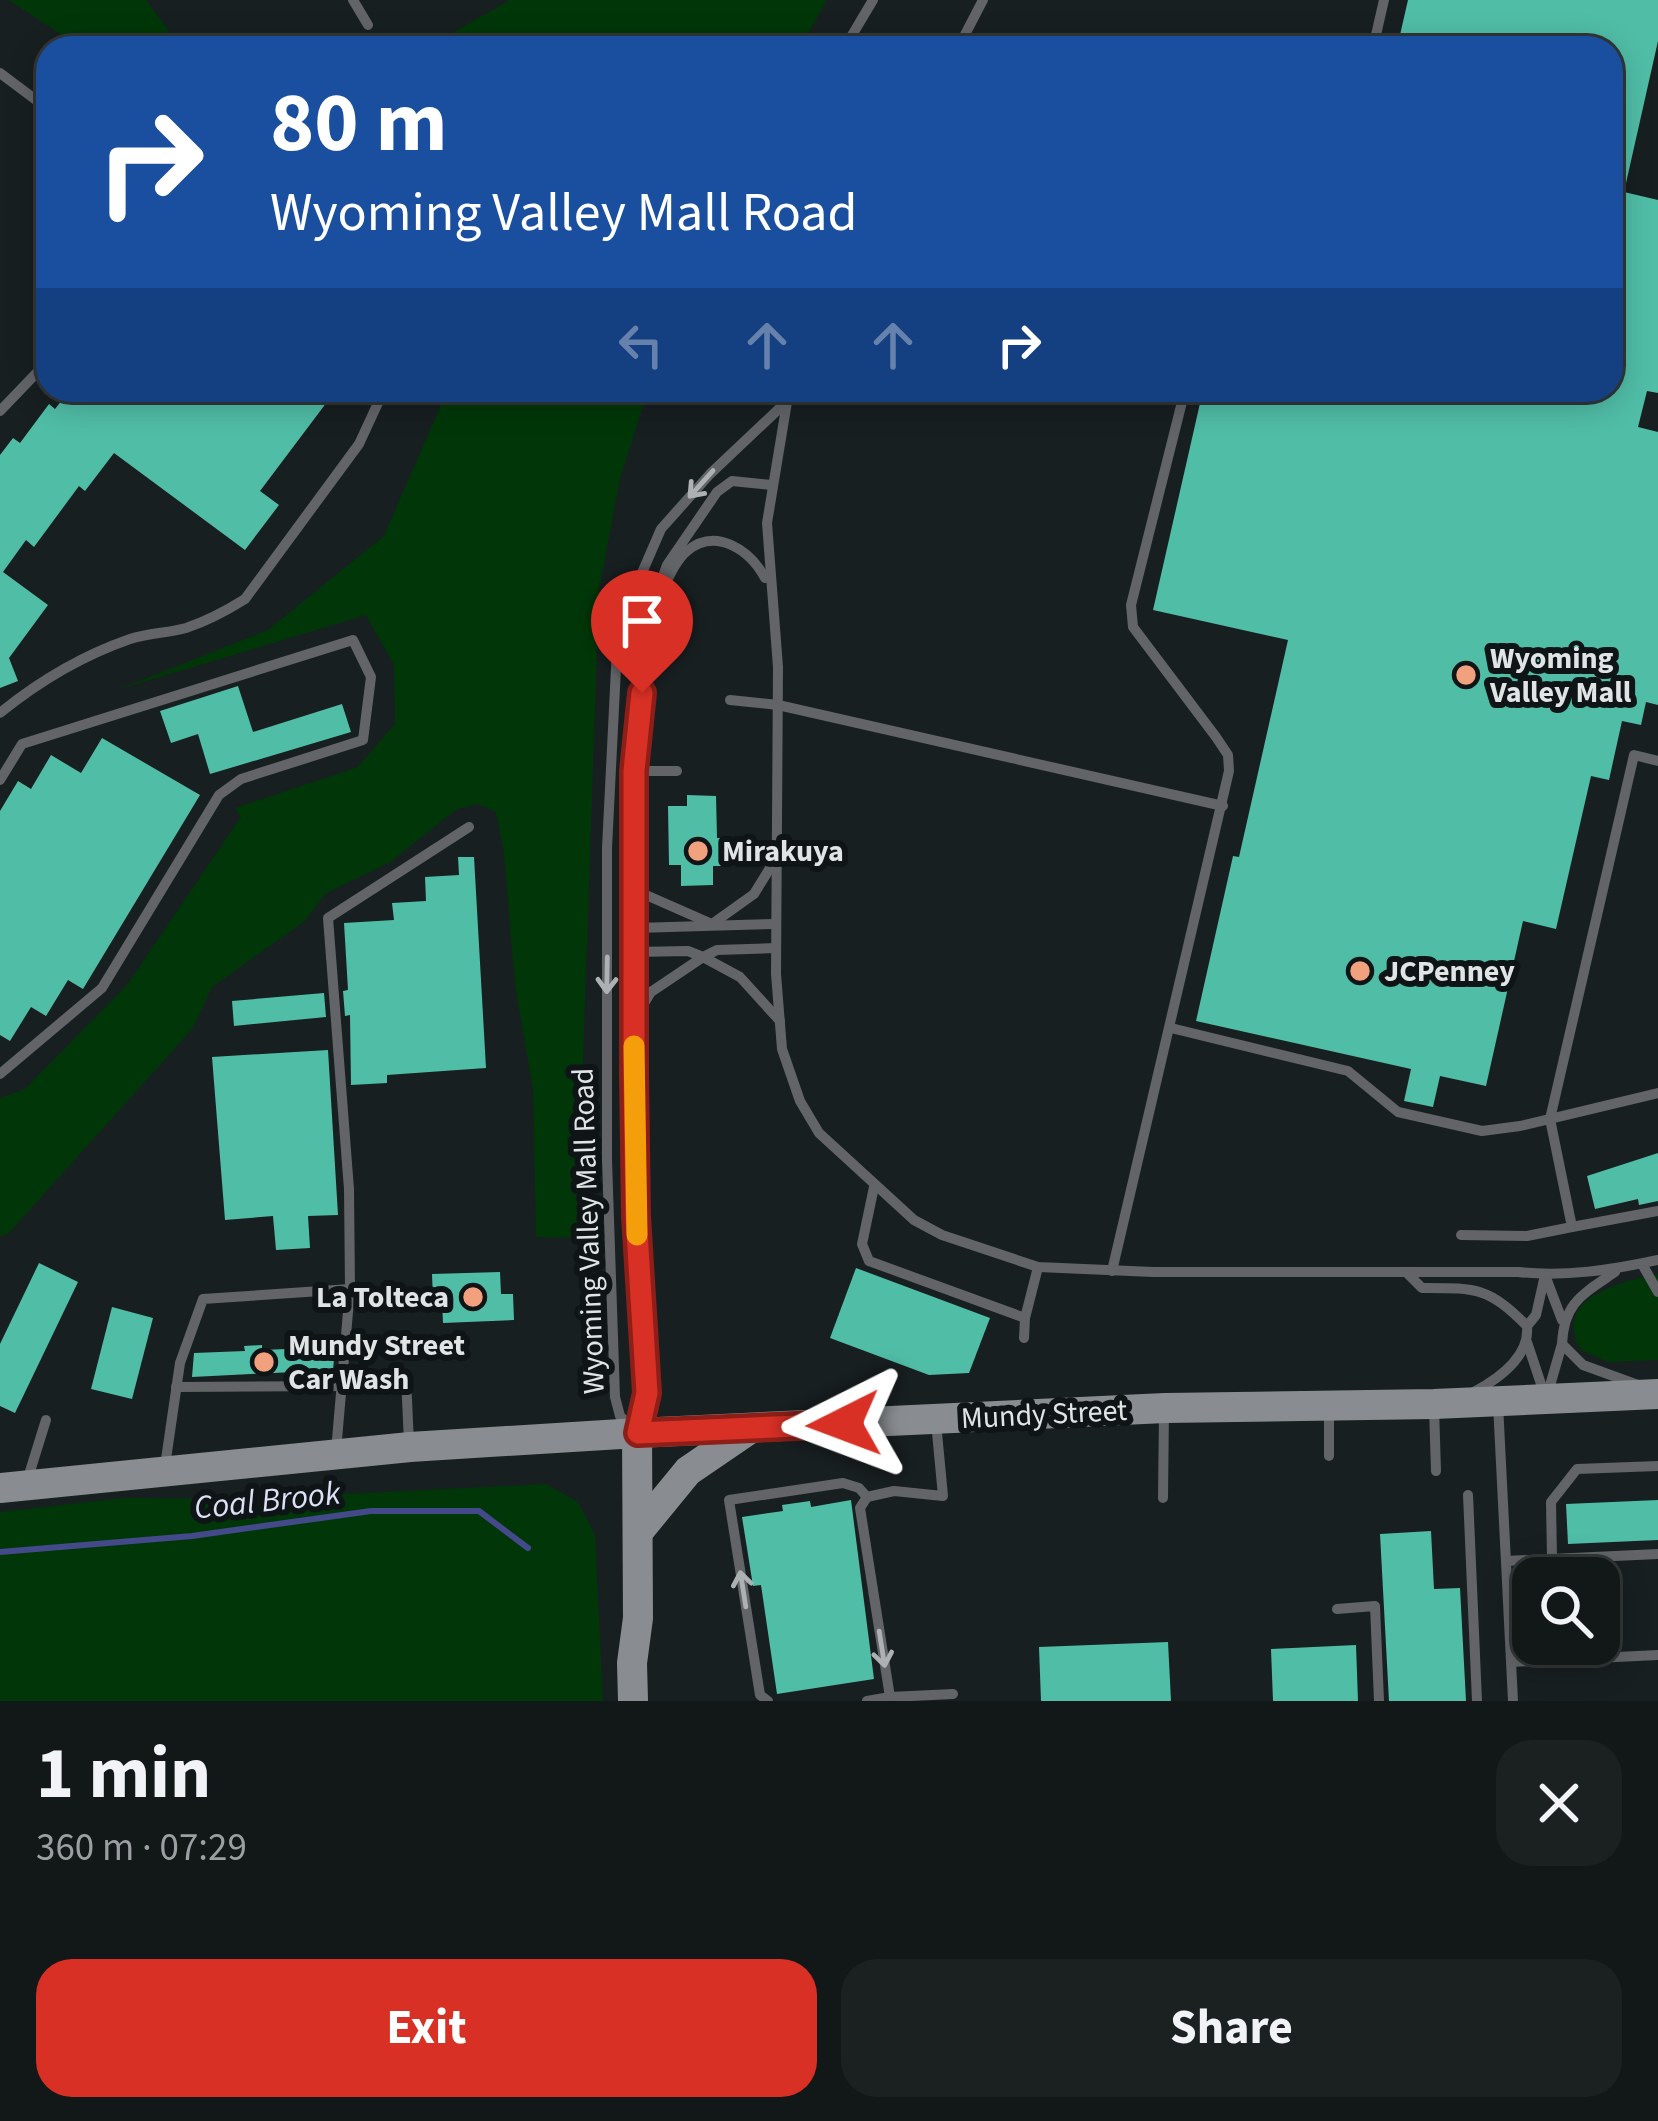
<!DOCTYPE html>
<html lang="en">
<head>
<meta charset="utf-8">
<style>
  :root { --surface:#121718; --page:#1b2021; --text:#f1f3f6; --muted:#9c9fa2; --line:#313637; --accent:#d93025 }
  body { margin:0; font-family:"Source Sans 3",sans-serif; background:var(--page); color:var(--text); height:100vh; display:flex; flex-direction:column; font-size:45px; white-space:nowrap }
  * { box-sizing:border-box; margin:0 }
  p { font-size:39px; color:var(--muted) }
  .icon { flex:none; width:66px; height:66px; fill:none; stroke:currentColor; stroke-width:2; stroke-linecap:round; stroke-linejoin:round }
  .map { position:relative; height:1701px; overflow:hidden }
  .sheet { display:flex; flex-direction:column; background:var(--surface); flex:1 }
  .sheet>* { flex:none }
  .banner { position:absolute; left:36px; top:36px; width:1587px; height:366px; border-radius:36px; box-shadow:0 6px 30px #0003,0 0 0 3px var(--line); background:#1a4fa0; color:#fff; overflow:hidden }
  .buttons { position:absolute; left:1512px; top:1557px; display:grid; gap:24px }
  .buttons a { display:grid; place-items:center; width:108px; height:108px; border-radius:24px; background:var(--surface); box-shadow:0 6px 30px #0003,0 0 0 3px var(--line); font-size:60px }
  .pin { position:absolute; display:grid; place-items:center; width:102px; height:102px; color:#fff; margin:-123px -51px; border-radius:50% 50% 50% 0; rotate:-45deg; box-shadow:0 0 12px #0007 }
  .pin .icon { rotate:45deg }
  .me { position:absolute; width:132px; margin:-66px; rotate:267deg; stroke-linejoin:round; filter:drop-shadow(0 0 9px #0008) }
  .turn { display:flex; align-items:center; gap:42px; height:252px; padding:0 36px; font-size:54px }
  .turn .icon { width:156px; height:156px; stroke-width:2.5 }
  .turn b { display:block; font-size:84px; line-height:102px }
  .lanes { display:flex; align-items:center; height:114px; padding:0 36px; background:#0003; justify-content:center; gap:60px; direction:ltr }
  .lanes .off { opacity:.35 }
  .round { display:grid; place-items:center; flex:none; width:126px; height:126px; border-radius:36px; background:var(--page) }
  .overview { display:flex; align-items:center; justify-content:space-between; height:204px; padding:0 36px }
  h1 { font-size:72px; font-weight:700; line-height:90px }
  .button { display:flex; gap:24px; margin-top:auto; padding:24px 36px }
  .button a { flex:1; height:138px; border-radius:36px; background:var(--accent); color:#fff; font-size:48px; font-weight:700; line-height:138px; text-align:center }
  .button a+a { background:var(--page); color:var(--text) }
  .map>svg:first-child { display:block }
</style>
</head>
<body>
<div class="map">
<svg width="1658" height="1701" viewBox="0 0 1658 1701">
  <rect width="100%" height="100%" fill="#181f20"/>
  <g fill="#013708">
    <polygon points="9,0 146,0 181,48 82,48"/>
    <polygon points="510,0 827,0 800,48 426,48"/>
    <polygon points="443,390 648,390 620,479 599,590 577,1238 536,1237 533,1089 515,985 504,853 496,812 478,804 457,809 389,863 326,893 305,921 212,987 193,1028 9,1233 0,1236 0,1098 25,1089 127,985 241,817 235,808 358,767 395,724 394,665 366,615 117,690 268,630 384,536 441,405"/>
    <path d="M1658,1274v86l-50,2 -27,-12c-31,-52 42,-69 77,-76z"/>
    <polygon points="546,1484 578,1502 595,1535 603,1701 0,1701 0,1512 124,1498 245,1499"/>
  </g>
  <g fill="none" stroke-linecap="round" stroke-linejoin="round">
    <polyline stroke="#444989" stroke-width="6" points="0,1552 192,1536 371,1511 479,1511 528,1548"/>
  </g>
  <g fill="#50bda7">
    <polygon points="1408,0 1658,0 1658,41 1624,192 1658,200 1658,393 1647,391 1638,427 1658,432 1658,705 1646,702 1641,725 1622,721 1609,780 1591,776 1556,929 1523,921 1486,1086 1440,1076 1433,1107 1404,1101 1411,1069 1196,1021 1233,856 1239,857 1288,640 1153,610 1203,390 1611,390 1611,48 1397,48"/>
    <polygon points="70,390 336,390 260,491 279,505 245,550 114,453 85,491 79,486 34,547 26,540 3,572 48,605 9,658 18,681 0,688 0,455 13,438 20,443 49,404 55,409"/>
    <polygon points="238,686 253,732 342,704 351,732 210,774 198,734 171,743 160,711"/>
    <polygon points="102,738 200,795 83,989 68,980 46,1016 31,1007 10,1041 0,1035 0,811 18,781 31,789 51,755 81,773"/>
    <polygon points="687,795 716,796 717,838 726,838 727,866 713,866 713,885 681,886 681,865 669,865 668,806 687,806"/>
    <polygon points="458,857 474,857 486,1068 387,1075 387,1083 351,1085 350,1015 345,1016 343,991 348,990 344,923 394,920 392,903 426,901 425,877 459,875"/>
    <polygon points="324,993 326,1017 234,1026 232,1001"/>
    <polygon points="328,1050 338,1215 308,1216 310,1248 276,1250 273,1216 225,1220 212,1057"/>
    <polygon points="1658,1153 1658,1201 1639,1205 1638,1199 1595,1209 1587,1176"/>
    <polygon points="39,1263 78,1282 15,1413 0,1406 0,1344"/>
    <polygon points="856,1268 990,1318 969,1373 929,1375 830,1338"/>
    <polygon points="500,1272 501,1294 513,1294 514,1320 443,1323 442,1300 433,1300 432,1274"/>
    <polygon points="112,1307 153,1318 132,1399 91,1389"/>
    <polygon points="336,1337 333,1370 192,1377 194,1353 245,1351 244,1346 262,1345 262,1350 311,1348 310,1338"/>
    <polygon points="851,1500 874,1679 777,1694 761,1585 753,1586 742,1517 783,1511 782,1505 810,1501 811,1507"/>
    <polygon points="1658,1500 1658,1540 1568,1544 1566,1504"/>
    <polygon points="1431,1531 1434,1589 1460,1588 1466,1701 1389,1701 1380,1534"/>
    <polygon points="1168,1642 1171,1701 1041,1701 1039,1647"/>
    <polygon points="1356,1645 1358,1701 1273,1701 1271,1649"/>
  </g>
  <g fill="none" stroke-linecap="round" stroke-linejoin="round">
    <g stroke="#626467" stroke-width="10">
      <polyline points="353,0 368,25"/>
      <polyline points="864,48 848,42 873,0"/>
      <polyline points="958,48 983,0"/>
      <polyline points="1373,48 1384,0"/>
      <polyline points="0,73 48,109"/>
      <path d="M789,390l-22,133 11,144 -2,307 6,75 18,52 19,32 95,87 28,15 96,32 115,5h365c47,5 94,-2 140,-12"/>
      <polyline points="0,411 48,361"/>
      <path d="M657,601c9,-16 16,-38 30,-50 29,-24 63,-1 78,27"/>
      <polyline points="730,700 778,705 1223,806"/>
      <path d="M0,713c38,-31 84,-58 130,-74 18,-6 38,-6 56,-11 21,-7 40,-17 59,-29l114,-155 25,-54"/>
      <polyline points="1658,761 1634,755 1550,1119 1572,1227 1658,1211"/>
      <polyline points="635,771 677,771"/>
      <polyline points="0,780 22,744 353,640 371,677 363,740 241,779 219,795 102,988 0,1074"/>
      <polyline points="637,883 646,895 712,924 754,894 775,860"/>
      <polyline points="635,928 775,924"/>
      <polyline points="635,952 688,951 703,957 717,950 775,948"/>
      <polyline points="637,1015 651,992 703,957 740,977 780,1021"/>
      <polyline points="1171,1028 1348,1071 1398,1112 1482,1131 1520,1126 1658,1093"/>
      <polyline points="874,1187 862,1244 869,1261 1025,1318 1024,1338"/>
      <polyline points="1461,1235 1527,1236 1572,1227"/>
      <polyline points="1642,1264 1658,1292"/>
      <polyline points="1112,1271 1229,771 1228,755 1216,737 1133,627 1131,605 1185,390"/>
      <path d="M1615,1272c-32,22 -51,30 -53,72l21,21 55,20"/>
      <path d="M1407,1273l15,15c55,0 66,-1 105,38 3,31 -29,53 -53,66"/>
      <polyline points="1545,1275 1562,1320"/>
      <polyline points="1025,1318 1038,1267"/>
      <polyline points="1527,1326 1536,1315 1545,1275"/>
      <polyline points="1527,1342 1545,1396"/>
      <polyline points="406,1377 409,1444"/>
      <polyline points="176,1387 341,1386"/>
      <polyline points="1547,1396 1562,1344"/>
      <polyline points="1498,1404 1513,1701"/>
      <polyline points="1434,1407 1436,1471"/>
      <polyline points="1329,1408 1329,1456"/>
      <polyline points="630,1426 620,1416 615,1397 607,1160 607,848 618,628 661,529 710,474 783,405"/>
      <polyline points="638,1429 647,1393 636,1216 635,771 649,614 667,565 717,492 732,481 771,485"/>
      <polyline points="336,1451 350,1289 349,1189 328,918 469,827"/>
      <polyline points="165,1466 180,1363 203,1299 350,1289"/>
      <polyline points="27,1481 46,1420"/>
      <polyline points="1468,1495 1477,1701"/>
      <polyline points="867,1497 894,1491 943,1496 936,1422"/>
      <polyline points="1163,1498 1164,1411"/>
      <polyline points="1552,1559 1551,1502 1577,1469 1658,1466"/>
      <polyline points="1506,1561 1658,1554"/>
      <polyline points="1337,1609 1375,1606 1379,1701"/>
      <polyline points="1511,1662 1658,1655"/>
      <polyline points="890,1697 953,1694"/>
      <polyline points="768,1701 760,1695 729,1500 843,1483 859,1488 867,1497"/>
      <polyline points="867,1701 890,1697 860,1508 867,1497"/>
    </g>
    <g stroke="#898d91" stroke-width="30">
      <polyline points="0,1488 410,1447 637,1433 1165,1408 1434,1404 1658,1394"/>
      <polyline points="638,1532 688,1471 751,1428"/>
      <polyline points="633,1701 632,1663 638,1618 637,1433"/>
    </g>
  </g>
  <defs><path id="oneway-shaft" d="M-6 0H5M1.5-3L5.5 0L1.5 3" fill="none" stroke-width="1.6" stroke-linecap="round" stroke-linejoin="round" transform="scale(3)"/></defs>
  <g stroke="#aeb1b3">
    <use href="#oneway-shaft" transform="translate(701 484) rotate(132)"/>
    <use href="#oneway-shaft" transform="translate(607 975) rotate(91)"/>
    <use href="#oneway-shaft" transform="translate(743 1589) rotate(-99)"/>
    <use href="#oneway-shaft" transform="translate(882 1649) rotate(81)"/>
  </g>
  <g fill="none" stroke-linecap="round" stroke-linejoin="round">
    <defs>
      <polyline id="route" points="642,693 634,771 634,1076 636,1216 647,1393 638,1433 844,1424"/>
    </defs>
    <use href="#route" stroke="#8d1f18" stroke-width="30"/>
    <use href="#route" stroke="#d93025" stroke-width="21"/>
    <polyline stroke="#f59e0b" stroke-width="21" points="634,1046 637,1235"/>
  </g>
  <g fill="#f1a17d" stroke="#0f1517" stroke-width="4.5">
    <circle cx="1466" cy="675" r="12"/>
    <circle cx="698" cy="851" r="12"/>
    <circle cx="1360" cy="971" r="12"/>
    <circle cx="473" cy="1297" r="12"/>
    <circle cx="264" cy="1362" r="12"/>
  </g>
  <g text-anchor="middle" stroke-width="12" stroke-linejoin="round" paint-order="stroke">
    <g font-size="30" font-weight="bold" fill="#e0e4e5" stroke="#0f1517" text-anchor="start">
      <text x="1490" y="668">Wyoming<tspan x="1490" dy="34">Valley Mall</tspan></text>
      <text x="722" y="861">Mirakuya</text>
      <text x="1384" y="981">JCPenney</text>
      <text x="449" y="1307" text-anchor="end">La Tolteca</text>
      <text x="288" y="1355">Mundy Street<tspan x="288" dy="34">Car Wash</tspan></text>
    </g>
    <g font-size="30" fill="#e0e4e5" stroke="#0f1517">
      <text transform="translate(588 1231) rotate(-92)" y="10">Wyoming Valley Mall Road</text>
      <text transform="translate(1044 1414) rotate(-3)" y="10">Mundy Street</text>
    </g>
    <g font-size="33" font-style="italic" fill="#dde1f5" stroke="#0f1517">
      <text transform="translate(267 1499) rotate(-6)" y="12">Coal Brook</text>
    </g>
  </g>
</svg>
<div class="buttons">
<a><svg class="icon" aria-label="search" viewBox="0 0 24 24"><circle cx="10" cy="10" r="6"/><path d="M15 15l6 6"/></svg></a>
</div>
<div class="pin" style="left:642px;top:693px;background:#d93025"><svg class="icon" aria-label="arrive" viewBox="0 0 24 24"><path d="M6 21V4h12l-3 4 3 4H6"/></svg></div>
<svg class="me" style="left:844px;top:1424px" viewBox="-20 -20 40 40"><path d="M0-17L14 15 0 8-14 15z" fill="#d93025" stroke="#fff" stroke-width="4"/></svg>
<div class="banner">
<div class="turn"><svg class="icon" aria-label="right" viewBox="0 0 24 24"><path d="M7 20v-9h11M14 6l5 5-5 5"/></svg><div><b>80 m</b>Wyoming Valley Mall Road</div></div>
<div class="lanes"><svg class="icon off" aria-label="left" viewBox="0 0 24 24"><path d="M17 20v-9H6M10 6l-5 5 5 5"/></svg><svg class="icon off" aria-label="ahead" viewBox="0 0 24 24"><path d="M12 20V5M6 11l6-6 6 6"/></svg><svg class="icon off" aria-label="ahead" viewBox="0 0 24 24"><path d="M12 20V5M6 11l6-6 6 6"/></svg><svg class="icon" aria-label="right" viewBox="0 0 24 24"><path d="M7 20v-9h11M14 6l5 5-5 5"/></svg></div>
</div>
</div>
<section class="sheet">
<div class="overview"><div><h1>1 min</h1><p>360 m · 07:29</p></div><a class="round"><svg class="icon" aria-label="close" viewBox="0 0 24 24"><path d="M6 6l12 12M18 6L6 18"/></svg></a></div>
<div class="button"><a>Exit</a><a>Share</a></div>
</section>
</body>
</html>
